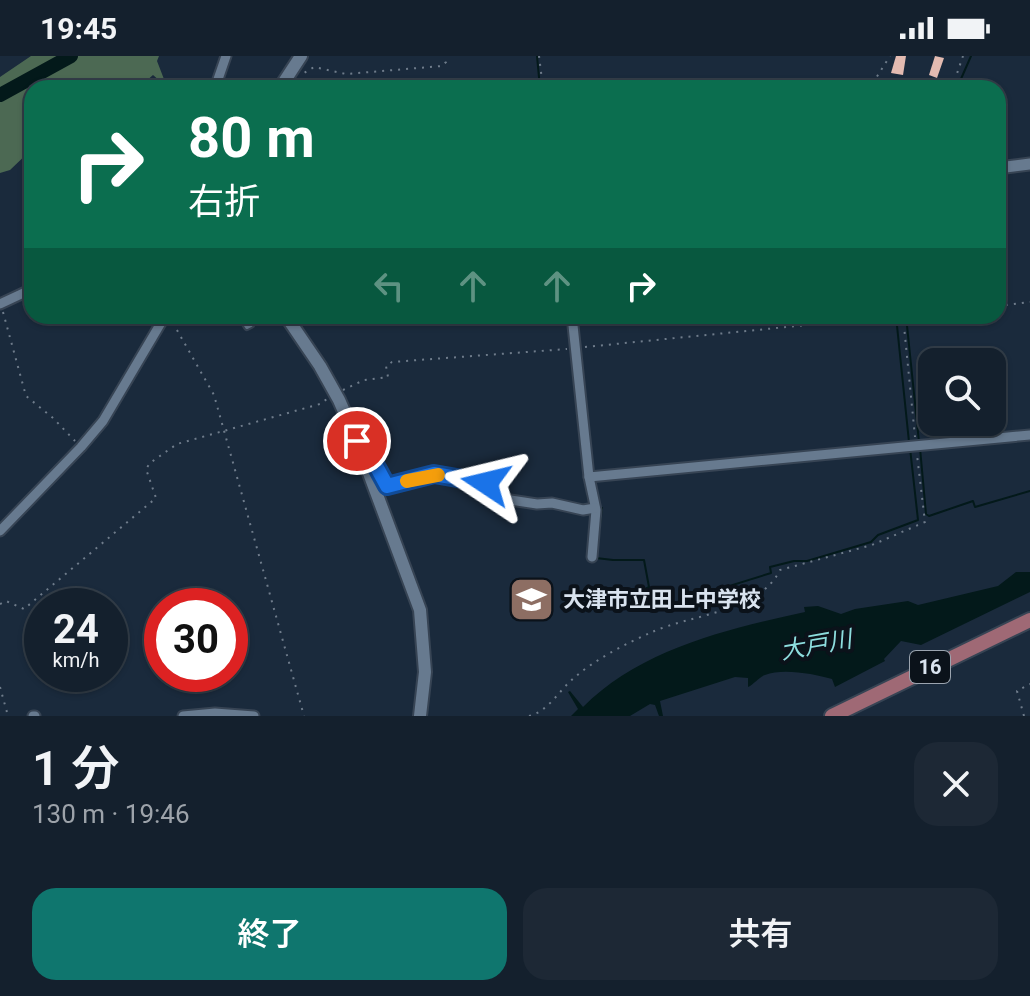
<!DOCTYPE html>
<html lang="ja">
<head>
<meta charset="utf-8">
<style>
  :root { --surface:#14202d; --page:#1d2835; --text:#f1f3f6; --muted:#9da3aa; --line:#333e49; --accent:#0f766e }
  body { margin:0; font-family:Roboto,"Noto Sans JP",sans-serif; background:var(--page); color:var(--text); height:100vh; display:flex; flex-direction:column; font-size:30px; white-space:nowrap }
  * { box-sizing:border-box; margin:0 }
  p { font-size:26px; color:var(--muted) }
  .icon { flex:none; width:44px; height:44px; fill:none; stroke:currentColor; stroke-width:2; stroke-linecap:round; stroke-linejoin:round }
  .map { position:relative; height:660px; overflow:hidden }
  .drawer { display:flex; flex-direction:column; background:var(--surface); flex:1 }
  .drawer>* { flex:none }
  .top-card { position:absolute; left:24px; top:24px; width:982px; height:244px; border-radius:24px; box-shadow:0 2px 6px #0004,0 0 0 2px var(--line); background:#0b6e4f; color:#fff; overflow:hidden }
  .buttons { position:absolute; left:918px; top:292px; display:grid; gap:16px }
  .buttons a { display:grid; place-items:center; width:88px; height:88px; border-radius:16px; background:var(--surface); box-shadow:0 2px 6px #0004,0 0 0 2px var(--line); font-size:40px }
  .speed { position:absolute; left:24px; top:532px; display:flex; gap:16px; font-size:40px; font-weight:700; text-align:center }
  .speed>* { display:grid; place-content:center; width:104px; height:104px; border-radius:50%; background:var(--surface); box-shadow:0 2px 6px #0004,0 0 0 2px var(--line); line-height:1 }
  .speed small { font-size:20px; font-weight:400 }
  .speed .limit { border:12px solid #d22; background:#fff; color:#111 }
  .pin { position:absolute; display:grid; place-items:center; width:68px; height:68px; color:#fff; margin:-34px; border:4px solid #fff; border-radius:50%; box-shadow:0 2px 8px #0007 }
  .me { position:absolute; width:88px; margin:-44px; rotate:280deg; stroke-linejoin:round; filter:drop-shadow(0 0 6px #0008) }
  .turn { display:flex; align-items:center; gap:28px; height:168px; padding:0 32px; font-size:36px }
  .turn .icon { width:104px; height:104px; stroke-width:2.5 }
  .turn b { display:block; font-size:56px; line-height:68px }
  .lanes { display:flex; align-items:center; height:76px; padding:0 32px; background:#0003; justify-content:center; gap:40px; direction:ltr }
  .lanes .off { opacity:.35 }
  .round { display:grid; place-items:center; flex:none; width:84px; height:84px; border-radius:24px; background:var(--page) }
  .head { display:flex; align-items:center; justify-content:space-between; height:136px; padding:0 32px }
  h1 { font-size:48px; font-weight:600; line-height:60px }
  .action { display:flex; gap:16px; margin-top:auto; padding:16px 32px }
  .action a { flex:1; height:92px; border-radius:24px; background:var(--accent); color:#fff; font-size:32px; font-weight:600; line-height:92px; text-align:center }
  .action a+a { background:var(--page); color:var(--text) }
  .status { display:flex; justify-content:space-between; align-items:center; height:56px; padding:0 40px; background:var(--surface); direction:ltr }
  .status svg { height:22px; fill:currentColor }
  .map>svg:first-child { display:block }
</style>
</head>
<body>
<div class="status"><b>19:45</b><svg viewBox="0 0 49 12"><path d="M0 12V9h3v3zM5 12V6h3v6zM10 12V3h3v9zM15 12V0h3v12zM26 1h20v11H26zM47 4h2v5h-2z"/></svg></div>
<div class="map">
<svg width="1030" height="660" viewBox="0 0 1030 660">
  <rect width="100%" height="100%" fill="#1a2a3c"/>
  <polygon fill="#4c6953" points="31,0 159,0 157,5 167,31 153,19 138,32 131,28 127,32 32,32 32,93 10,114 0,117 0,21"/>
  <path fill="#03191a" d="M1016,516h14v20l-109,53 -20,-4 -17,18 1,2 -50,26 -3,-8c-18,-5 -49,-11 -67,-4 -6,2 -11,9 -17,12v-9l-13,-1 -75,24 3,15h-4l-4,-11 -5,-1 -20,12h-59l7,-7 -10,-17 2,-1 13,16c58,-58 144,-78 222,-95l-1,-5 14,-1 23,8 14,-5 53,-8 10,4 80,-19z"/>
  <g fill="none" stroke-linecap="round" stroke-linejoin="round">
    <g stroke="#03191a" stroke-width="2">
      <polyline points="537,0 540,32"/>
      <polyline points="957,32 971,0"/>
      <polyline points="896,260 909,386"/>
      <polyline points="906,260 919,386"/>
      <polyline points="920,392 926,458 929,460 973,445 975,451 1030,435"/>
      <polyline points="587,433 588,443"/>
      <polyline points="602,452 596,502 613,504 644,504 649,531 638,537 649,555 771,517 770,511 794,505 807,505 871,486 878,479 918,464 910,392"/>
    </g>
    <polyline stroke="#03191a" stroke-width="14" points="0,39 71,0"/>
  </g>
  <g fill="#e3bbb1">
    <polygon points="896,0 906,0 903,19 891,17"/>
    <polygon points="935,0 944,2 937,22 929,19"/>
  </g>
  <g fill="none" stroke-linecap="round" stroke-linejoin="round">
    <defs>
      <polyline id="service" points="240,260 247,271 251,269"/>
      <g id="minor">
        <polyline points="215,32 226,0"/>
        <polyline points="0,248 32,233"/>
        <polyline points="572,260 589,421 596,454 592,501"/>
        <polyline points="357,385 363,386 387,430 434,418 486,427 491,441 537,448 552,447 583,454 595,452"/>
        <polyline points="589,421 1030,379"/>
        <polyline points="0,475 81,391 103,365 165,260"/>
        <polyline points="33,660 35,660"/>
        <polyline points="183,660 215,657 254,660"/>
      </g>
      <polyline id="tertiary" points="998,112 1030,108"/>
      <g id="secondary">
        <polyline points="280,32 301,0"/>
        <polyline points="286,260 320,310 339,344 357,385 420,554 425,616 420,660"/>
      </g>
      <polyline id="primary" points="832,660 1030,564"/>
    </defs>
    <use href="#service" stroke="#374454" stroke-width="8"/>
    <use href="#minor" stroke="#374454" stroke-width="13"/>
    <use href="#tertiary" stroke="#374454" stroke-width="15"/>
    <use href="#secondary" stroke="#374454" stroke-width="16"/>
    <use href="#primary" stroke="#374454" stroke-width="18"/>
    <g stroke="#6f7c8b" stroke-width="2" stroke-dasharray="2 6" stroke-linecap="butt">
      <polyline points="539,0 543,32"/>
      <polyline points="307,32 304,17 314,11 346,18 442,10 446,6 446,0"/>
      <polyline points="866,32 876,22 890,0"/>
      <polyline points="952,32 963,0"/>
      <polyline points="998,250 1030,246"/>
      <polyline points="3,256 26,340 53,362 75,385"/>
      <polyline points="903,260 915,381"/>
      <polyline points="173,267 214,339 304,660"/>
      <polyline points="585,291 898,260"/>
      <polyline points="343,334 364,324 388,321 386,310 392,306 567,293"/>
      <polyline points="0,548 6,545 24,553 156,442 146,413 150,407 177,388 320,348 327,343"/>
      <polyline points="0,631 8,660"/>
      <path d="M529,660c20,-5 30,-26 46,-39 21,-18 50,-33 75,-44 40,-19 109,-20 130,-63l92,-25 53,-23 -8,-67"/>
      <polyline points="1024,660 1017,635 1030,628"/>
    </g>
    <use href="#service" stroke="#677a8f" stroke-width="4"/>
    <use href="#minor" stroke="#677a8f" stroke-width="9"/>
    <use href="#tertiary" stroke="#677a8f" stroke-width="11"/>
    <use href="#secondary" stroke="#677a8f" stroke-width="12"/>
    <use href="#primary" stroke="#9f6975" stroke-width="14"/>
  </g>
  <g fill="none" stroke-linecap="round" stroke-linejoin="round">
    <defs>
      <polyline id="route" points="357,385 363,386 387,430 434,418 486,427"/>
    </defs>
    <use href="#route" stroke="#114b97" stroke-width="20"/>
    <use href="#route" stroke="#1a73e8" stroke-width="14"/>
    <polyline stroke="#f59e0b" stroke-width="14" points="407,425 438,419"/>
  </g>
  <defs>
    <symbol id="school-square" viewBox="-11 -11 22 22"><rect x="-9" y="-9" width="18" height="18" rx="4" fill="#8d6e63" stroke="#0b121a"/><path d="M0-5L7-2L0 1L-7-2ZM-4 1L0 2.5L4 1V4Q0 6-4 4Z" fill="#fff"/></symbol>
  </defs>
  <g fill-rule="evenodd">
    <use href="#school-square" x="506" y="518" width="51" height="51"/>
  </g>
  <g text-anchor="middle" stroke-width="8" stroke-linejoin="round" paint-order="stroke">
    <rect fill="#0b121a" stroke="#9ba4af" stroke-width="2" x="910" y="595" width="40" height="32" rx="6"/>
    <g font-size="20" font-weight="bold" fill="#d9e3ef">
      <text x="930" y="618">16</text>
    </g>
    <g font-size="22" font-weight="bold" fill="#d9e3ef" stroke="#0b121a" text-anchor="start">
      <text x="563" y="551">大津市立田上中学校</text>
    </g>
    <g font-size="24" font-style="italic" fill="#8dddde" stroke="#0b121a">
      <text transform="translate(816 589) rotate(-10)" y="8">大戸川</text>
    </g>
  </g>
</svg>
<div class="buttons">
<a><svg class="icon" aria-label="search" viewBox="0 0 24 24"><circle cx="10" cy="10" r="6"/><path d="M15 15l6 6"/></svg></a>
</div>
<div class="speed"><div>24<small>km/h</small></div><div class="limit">30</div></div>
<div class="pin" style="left:357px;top:385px;background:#d93025"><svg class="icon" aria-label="arrive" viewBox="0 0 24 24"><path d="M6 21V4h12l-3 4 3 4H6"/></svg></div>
<svg class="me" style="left:486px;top:427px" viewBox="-20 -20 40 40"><path d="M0-17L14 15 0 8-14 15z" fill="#1a73e8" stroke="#fff" stroke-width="4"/></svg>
<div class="top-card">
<div class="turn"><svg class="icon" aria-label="right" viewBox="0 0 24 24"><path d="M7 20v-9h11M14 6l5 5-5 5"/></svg><div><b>80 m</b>右折</div></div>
<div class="lanes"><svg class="icon off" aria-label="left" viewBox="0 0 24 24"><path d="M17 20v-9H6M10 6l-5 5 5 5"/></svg><svg class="icon off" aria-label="ahead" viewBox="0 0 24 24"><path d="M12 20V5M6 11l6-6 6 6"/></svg><svg class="icon off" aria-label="ahead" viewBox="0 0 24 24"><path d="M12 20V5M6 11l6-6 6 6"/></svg><svg class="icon" aria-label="right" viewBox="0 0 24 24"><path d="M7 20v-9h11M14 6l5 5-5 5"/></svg></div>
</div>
</div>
<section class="drawer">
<div class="head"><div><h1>1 分</h1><p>130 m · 19:46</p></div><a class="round"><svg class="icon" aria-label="close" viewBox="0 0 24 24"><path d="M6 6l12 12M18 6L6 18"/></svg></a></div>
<div class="action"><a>終了</a><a>共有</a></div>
</section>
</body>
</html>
